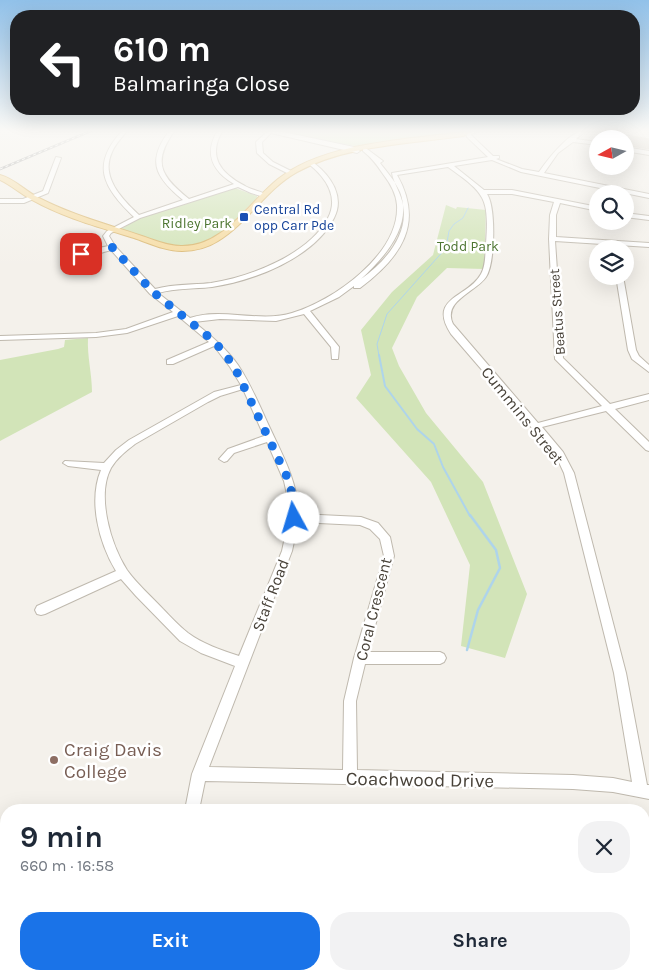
<!DOCTYPE html>
<html lang="en">
<head>
<meta charset="utf-8">
<style>
  :root { --surface:#fff; --page:#f2f2f3; --text:#1f2937; --muted:#747a83; --accent:#1a73e8 }
  body { margin:0; font-family:Karla,sans-serif; background:var(--page); color:var(--text); height:100vh; display:flex; flex-direction:column; font-size:19px; white-space:nowrap }
  * { box-sizing:border-box; margin:0 }
  p { font-size:16px; color:var(--muted) }
  .icon { flex:none; width:28px; height:28px; fill:none; stroke:currentColor; stroke-width:2; stroke-linecap:round; stroke-linejoin:round }
  .map { position:relative; flex:1; overflow:hidden }
  .details { position:absolute; left:0px; top:804px; width:650px; height:176px; display:flex; flex-direction:column; background:var(--surface); border-radius:20px 20px 0 0; box-shadow:0 5px 20px #0002 }
  .details>* { flex:none }
  .guide { position:absolute; left:10px; top:10px; width:630px; height:105px; border-radius:20px; box-shadow:0 5px 20px #0002; background:#202124; color:#fff; overflow:hidden }
  .needle { width:32px; rotate:262deg }
  .controls { position:absolute; left:589px; top:130px; display:grid; gap:10px }
  .controls a { display:grid; place-items:center; width:45px; height:45px; border-radius:50%; background:var(--surface); box-shadow:0 5px 20px #0002; font-size:25px }
  .pin { position:absolute; display:grid; place-items:center; width:42px; height:42px; color:#fff; margin:-21px; border-radius:10px; box-shadow:0 2px 8px #0006 }
  .me { position:absolute; width:55px; margin:-28px; rotate:354deg; stroke-linejoin:round; filter:drop-shadow(0 0 4px #0008) }
  .turn { display:flex; align-items:center; gap:18px; height:105px; padding:0 20px; font-size:22px }
  .turn .icon { width:65px; height:65px; stroke-width:2.5 }
  .turn b { display:block; font-size:35px; line-height:42px }
  .round { display:grid; place-items:center; flex:none; width:52px; height:52px; border-radius:20px; background:var(--page) }
  .headline { display:flex; align-items:center; justify-content:space-between; height:85px; padding:0 20px }
  h1 { font-size:30px; font-weight:700; line-height:38px }
  .button { display:flex; gap:10px; margin-top:auto; padding:10px 20px }
  .button a { flex:1; height:58px; border-radius:20px; background:var(--accent); color:#fff; font-size:20px; font-weight:700; line-height:58px; text-align:center }
  .button a+a { background:var(--page); color:var(--text) }
  .map>svg:first-child { display:block }
</style>
</head>
<body>
<div class="map">
<svg width="649" height="979" viewBox="0 0 649 979">
  <rect width="100%" height="100%" fill="#f4f1eb"/>
  <g fill="#d2e4b8">
    <polygon points="275,130 446,130 457,132 364,148"/>
    <path d="M235,188l22,8v2c-14,13 -27,29 -42,40 -27,21 -65,0 -93,-9l12,-9z"/>
    <polygon points="446,205 456,209 457,207 486,210 484,269 447,268 417,297 392,348 399,366 426,413 483,482 527,594 505,658 461,646 470,565 431,482 356,398 371,375 361,330 392,292 433,255"/>
    <path d="M88,338c-1,18 4,36 4,54l-92,49v-81l58,-11 6,-2 1,-7z"/>
    <polygon points="0,910 6,911 6,974 25,974 24,979 0,979"/>
  </g>
  <g fill="none" stroke-linecap="round" stroke-linejoin="round">
    <polyline stroke="#aed4eb" stroke-width="1" points="379,356 377,344 387,314 446,248 449,231 454,224 463,218 468,208"/>
    <polyline stroke="#aed4eb" stroke-width="2" points="379,355 385,386 417,429 434,444 443,467 470,516"/>
    <polyline stroke="#aed4eb" stroke-width="2.5" points="467,650 478,610 500,568 496,550 470,515"/>
  </g>
  <polygon fill="#d5cdc1" stroke="#cfc4b5" points="627,135 649,139 649,149 625,145"/>
  <g fill="none" stroke-linecap="round" stroke-linejoin="round">
    <defs>
      <g id="minor">
        <path d="M123,130h5c-6,7 -12,13 -16,22 -12,25 10,47 27,63l44,-15c-28,-23 -37,-39 -13,-70h5c-23,32 -15,46 14,69l45,-15c-23,-14 -30,-31 -16,-54h5c-16,26 -3,43 22,56 7,4 16,5 22,9l-3,2 -13,-4 -13,-6 -98,31 -29,15 -2,3 6,10 40,43c18,-5 37,-4 56,-6 40,-6 98,-29 117,-65 11,-21 -2,-40 -18,-53v-2h4c17,13 31,34 20,55 -20,40 -81,63 -122,69 -18,2 -36,1 -54,6l32,25c33,-11 68,5 102,-5 41,-12 108,-59 105,-108 -1,-12 -7,-22 -14,-31 -6,-9 -11,-16 -20,-23v-2h4l16,12 -3,2c7,9 15,18 20,29 13,34 -16,66 -39,87 23,-16 48,-44 42,-74 -2,-12 -10,-23 -11,-32l96,-16 -21,-20 -1,-5 15,-2 -10,4v1l22,21h6v2l-3,1 26,10 17,3c9,-13 31,-42 48,-42l-11,9 22,3v3l-25,-3 -15,11 -14,20 105,21v4l-128,-26 -29,-12 -38,6 30,24h28l86,17v4l-38,-8 -4,12v22l93,6v4l-94,-6 8,117 47,46 39,-10v6l-34,9 34,33v9l-3,-1 -40,-39 -64,16 21,25 11,21 52,200 21,112h2v14l-36,-7 -40,-3 -368,-8 -6,29h-14l7,-36 43,-108 -34,-13 -21,-12 -44,-45 -15,-17 -76,35 -4,1 -4,-1 -2,-4 2,-4 79,-35c-17,-28 -28,-70 -15,-101l-33,-4 -5,-3 2,-2 39,2 12,-13 13,-10 85,-48 27,-7 -11,-18 -16,-21 -41,18h-6v-4l42,-18 -31,-26 -51,17 -31,4 -96,3v-4l96,-3 30,-4 47,-17 -23,-18 -39,-44c-14,4 -30,10 -43,0 13,-9 24,1 40,-4l-5,-10 4,-5 27,-14c-31,-30 -44,-52 -11,-87zM448,167c38,27 41,31 38,77 -1,10 0,21 -5,30 -13,24 -54,23 -30,60l105,122 8,17 50,200 18,109 -19,-4 -40,-3 -216,-5 -1,-69 9,-37h75l4,-2 2,-4 -2,-4 -4,-2h-72l26,-96 -4,-19 -12,-14 -17,-6 -62,-3c-2,-34 -17,-60 -31,-90 -9,-20 -18,-41 -30,-59 -12,-17 -28,-30 -44,-43l26,-3 56,2 28,-7 27,33 1,12h6l1,-12 -29,-36 29,-14 15,-11v2h6c40,-30 65,-64 37,-113zM487,194h25l42,8 -4,13 -1,24 6,120 47,47 -64,17 -85,-99c-11,-23 23,-32 33,-47 9,-13 10,-70 1,-83zM80,249l10,2 -13,-1zM243,389l21,47 -36,13 -9,10 5,3 3,-1 7,-8 33,-11 17,39 4,18 1,19 -7,33 -43,105c-18,-6 -36,-12 -51,-23 -9,-7 -17,-16 -25,-24 -12,-13 -26,-25 -36,-39 -16,-25 -31,-74 -16,-102 6,-10 15,-17 24,-24l73,-42 12,-6zM298,522l62,3 10,4 10,10 4,17 -30,102 -10,43 -1,69 -134,-3 83,-216z"/>
        <polygon points="264,130 274,130 354,147 360,151 357,153 271,133 262,142 263,153 273,162 293,172 294,173 291,175 269,164 257,153 256,142 267,132"/>
        <polygon points="625,147 649,151 649,155 625,151"/>
        <polygon points="56,157 61,158 48,193 24,203 0,203 0,199 23,199 43,191"/>
        <polygon points="625,213 649,216 649,220 625,217"/>
        <polygon points="616,276 623,276 636,350 639,356 649,365 649,372 632,359 628,350"/>
        <rect x="644" y="933" width="5" height="16"/>
        <polygon points="159,974 175,974 174,979 158,979"/>
        <rect x="318" y="974" width="16" height="5"/>
      </g>
      <path id="major" d="M465,130h6v3l-8,3c-54,8 -117,9 -166,36 -31,17 -49,51 -79,69 -11,7 -24,10 -36,10 -17,0 -33,-8 -48,-13 -35,-11 -70,-20 -102,-38 -11,-6 -21,-15 -32,-20v-5c15,4 25,16 39,23 33,17 68,26 103,38 12,4 26,10 39,10 43,1 68,-44 97,-67 47,-37 128,-39 185,-47z"/>
    </defs>
    <use href="#minor" stroke="#bfb9ae" stroke-width="2"/>
    <use href="#major" stroke="#dab873" stroke-width="2"/>
    <use href="#minor" fill="#fff" fill-rule="evenodd"/>
    <use href="#major" fill="#f6dca3" fill-rule="evenodd"/>
    <defs>
      <polyline id="rail" points="0,169 93,130"/>
    </defs>
    <use href="#rail" stroke="#999" stroke-width="2.5"/>
    <use href="#rail" stroke="#fff" stroke-width="1" stroke-dasharray="3" stroke-linecap="butt"/>
  </g>
  <linearGradient id="sky" x2="0" y2="1"><stop stop-color="#91c1e9"/><stop offset="0.49" stop-color="#faf9f6"/><stop offset="1" stop-color="#faf9f6" stop-opacity="0"/></linearGradient>
  <rect width="649" height="267" fill="url(#sky)"/>
  <g fill="none" stroke-linecap="round" stroke-linejoin="round">
    <polyline stroke="#1a73e8" stroke-width="9" stroke-dasharray="0 16.2" points="81,254 112,247 153,292 215,342 234,366 289,481 293,499 294,518"/>
  </g>
  <rect fill="#1a4fb4" stroke="#fff" stroke-width="2" x="239" y="212" width="10" height="10" rx="2.5"/>
  <circle fill="#8d6e63" stroke="#fff" stroke-width="2" cx="54" cy="760" r="5"/>
  <g text-anchor="middle" stroke-width="5" stroke-linejoin="round" paint-order="stroke">
    <g font-size="14" fill="#164399" stroke="#fff" text-anchor="start">
      <text x="254" y="214">Central Rd<tspan x="254" dy="16">opp Carr Pde</tspan></text>
    </g>
    <g font-size="14" fill="#4d7531" stroke="#fff">
      <text x="197" y="228">Ridley Park</text>
      <text x="468" y="251">Todd Park</text>
    </g>
    <g font-size="14" fill="#484239" stroke="#fff">
      <text transform="translate(557 312) rotate(-94)" y="5">Beatus Street</text>
    </g>
    <g font-size="16" fill="#484239" stroke="#fff">
      <text transform="translate(523 415) rotate(51)" y="6">Cummins Street</text>
      <text transform="translate(270 595) rotate(-69)" y="6">Staff Road</text>
      <text transform="translate(373 609) rotate(-76)" y="6">Coral Crescent</text>
    </g>
    <g font-size="19" fill="#785e54" stroke="#fff" text-anchor="start">
      <text x="64" y="756">Craig Davis<tspan x="64" dy="22">College</tspan></text>
    </g>
    <g font-size="19" fill="#484239" stroke="#fff">
      <text transform="translate(420 779) rotate(1)" y="7">Coachwood Drive</text>
    </g>
  </g>
</svg>
<div class="controls">
<a><svg class="needle" viewBox="-14 -14 28 28"><path d="M0-13l5 13h-10z" fill="#e53935"/><path d="M0 13l5-13h-10z" fill="#747a83"/></svg></a>
<a><svg class="icon" aria-label="search" viewBox="0 0 24 24"><circle cx="10" cy="10" r="6"/><path d="M15 15l6 6"/></svg></a>
<a><svg class="icon" aria-label="layers" viewBox="0 0 24 24"><path d="M12 4l9 5-9 5-9-5zM3 14l9 5 9-5"/></svg></a>
</div>
<div class="pin" style="left:81px;top:254px;background:#d93025"><svg class="icon" aria-label="arrive" viewBox="0 0 24 24"><path d="M6 21V4h12l-3 4 3 4H6"/></svg></div>
<svg class="me" style="left:294px;top:518px" viewBox="-20 -20 40 40"><circle r="19" fill="#fff"/><path d="M0-13L10 11 0 6-10 11z" fill="#1a73e8"/></svg>
<div class="guide">
<div class="turn"><svg class="icon" aria-label="left" viewBox="0 0 24 24"><path d="M17 20v-9H6M10 6l-5 5 5 5"/></svg><div><b>610 m</b>Balmaringa Close</div></div>
</div>
<section class="details">
<div class="headline"><div><h1>9 min</h1><p>660 m · 16:58</p></div><a class="round"><svg class="icon" aria-label="close" viewBox="0 0 24 24"><path d="M6 6l12 12M18 6L6 18"/></svg></a></div>
<div class="button"><a>Exit</a><a>Share</a></div>
</section>
</div>
</body>
</html>
